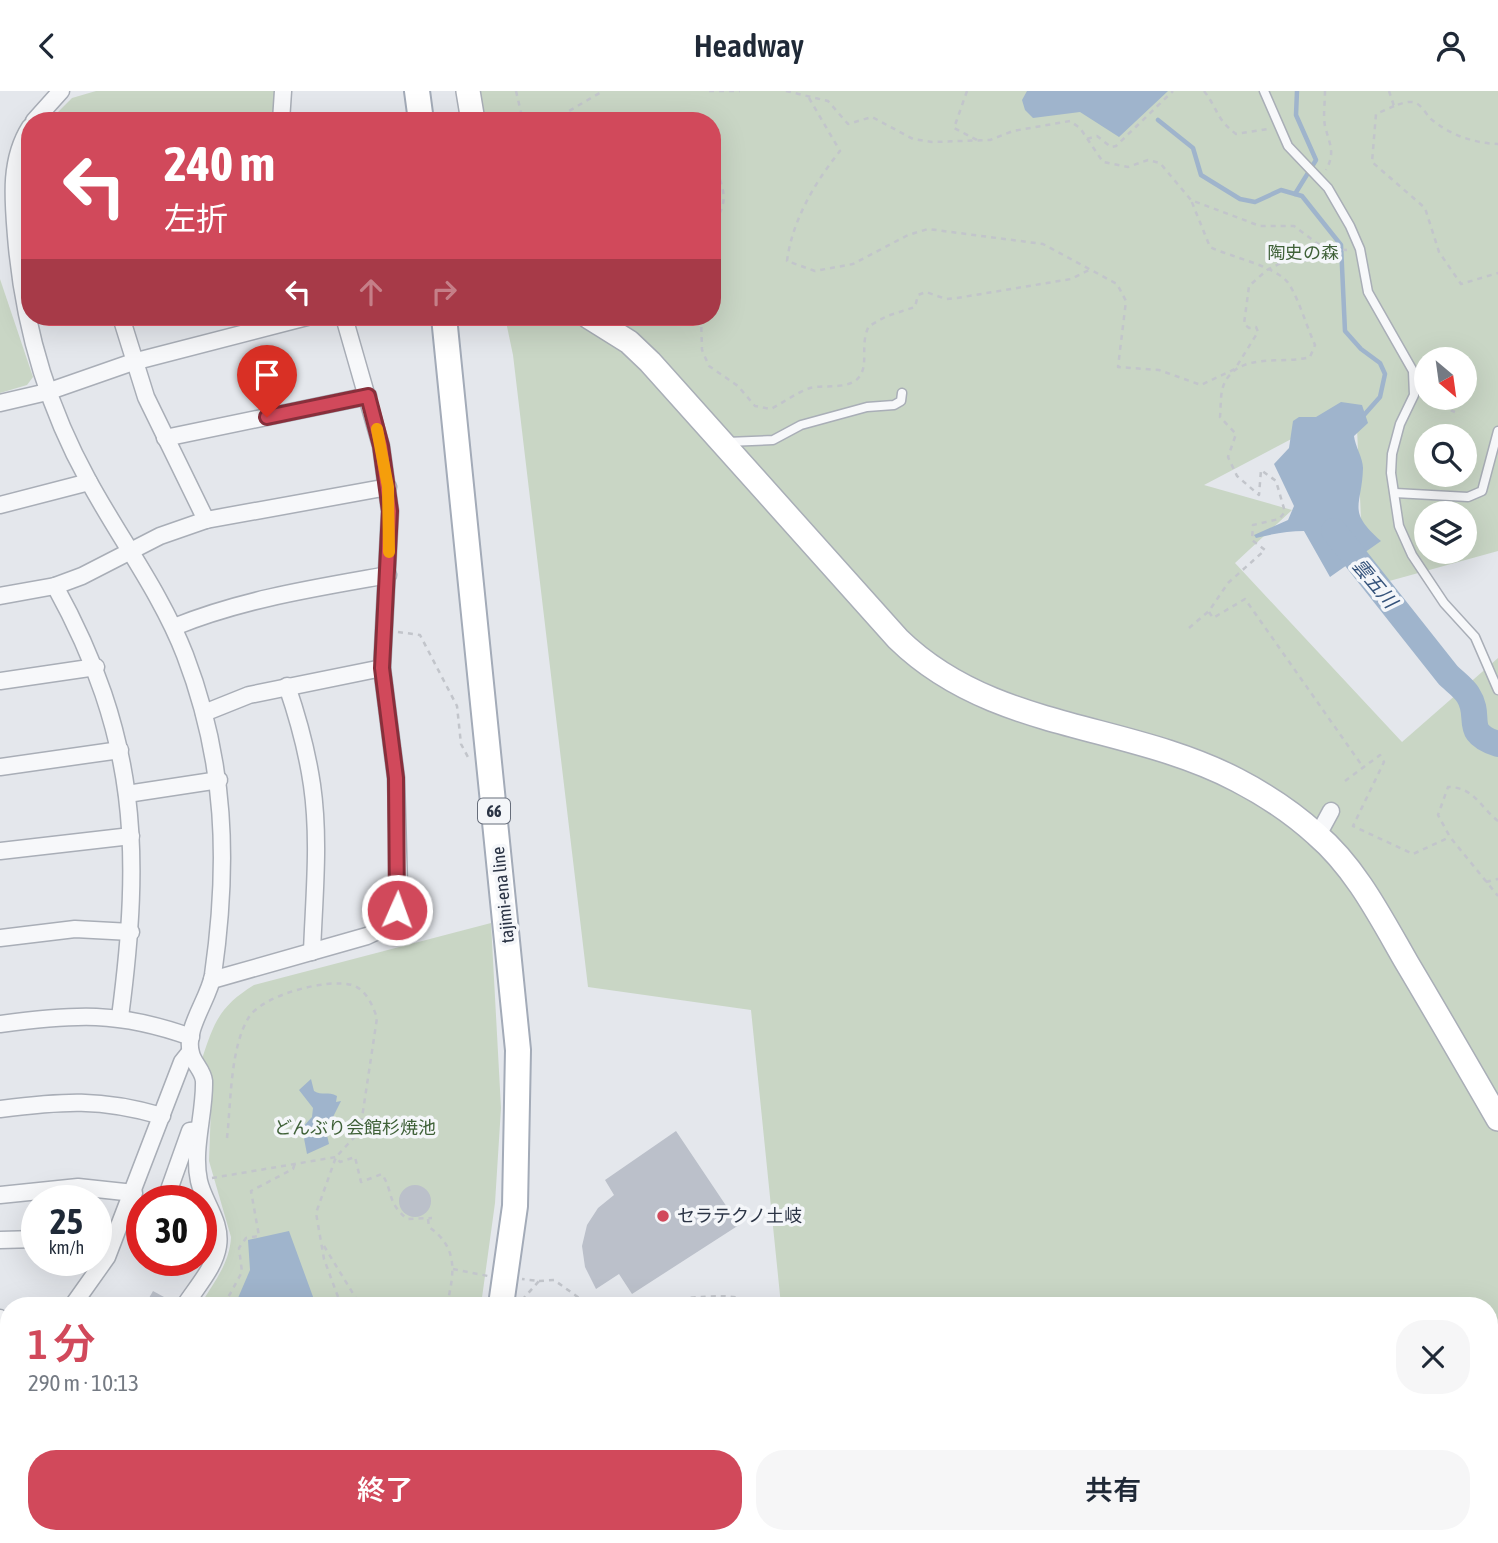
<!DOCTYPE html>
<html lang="ja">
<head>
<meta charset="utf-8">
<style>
  :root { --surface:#fff; --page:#f6f6f7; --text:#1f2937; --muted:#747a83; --accent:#d1495b }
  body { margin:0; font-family:"Asap Condensed","Noto Sans JP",sans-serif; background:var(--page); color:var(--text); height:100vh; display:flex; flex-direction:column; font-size:26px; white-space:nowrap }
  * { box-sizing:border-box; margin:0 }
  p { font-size:23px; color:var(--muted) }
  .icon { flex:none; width:38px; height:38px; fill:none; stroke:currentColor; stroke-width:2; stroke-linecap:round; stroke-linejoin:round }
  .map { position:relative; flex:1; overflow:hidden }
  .sheet { position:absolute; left:0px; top:1206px; width:1498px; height:247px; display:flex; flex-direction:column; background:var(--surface); border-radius:28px 28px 0 0; box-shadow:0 7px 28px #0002 }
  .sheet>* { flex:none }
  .banner { position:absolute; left:21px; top:21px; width:700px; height:214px; border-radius:28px; box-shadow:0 7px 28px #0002; background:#d1495b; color:#fff; overflow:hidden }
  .needle { width:46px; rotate:151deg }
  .tools { position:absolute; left:1414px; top:256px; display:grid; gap:14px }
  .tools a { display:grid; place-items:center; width:63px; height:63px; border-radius:50%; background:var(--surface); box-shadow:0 7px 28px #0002; font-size:35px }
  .speed { position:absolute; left:21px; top:1094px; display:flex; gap:14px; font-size:35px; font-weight:700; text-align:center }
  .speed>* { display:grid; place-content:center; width:91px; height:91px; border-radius:50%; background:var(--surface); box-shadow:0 7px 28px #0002; line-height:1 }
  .speed small { font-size:18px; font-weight:400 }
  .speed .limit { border:10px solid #d22; background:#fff; color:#111 }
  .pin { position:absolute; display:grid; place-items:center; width:60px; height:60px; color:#fff; margin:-72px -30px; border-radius:50% 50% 50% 0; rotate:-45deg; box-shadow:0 0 7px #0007 }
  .pin .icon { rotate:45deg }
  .me { position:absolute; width:77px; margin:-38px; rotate:2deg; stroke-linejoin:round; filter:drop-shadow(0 0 5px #0008) }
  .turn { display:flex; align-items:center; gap:24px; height:147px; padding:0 28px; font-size:32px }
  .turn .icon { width:91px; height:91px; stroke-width:2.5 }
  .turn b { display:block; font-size:49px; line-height:60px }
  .lanes { display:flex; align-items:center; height:66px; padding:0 28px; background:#0003; justify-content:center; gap:35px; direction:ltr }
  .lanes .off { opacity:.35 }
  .round { display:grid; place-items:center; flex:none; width:74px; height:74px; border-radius:28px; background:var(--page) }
  .overview { display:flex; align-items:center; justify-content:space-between; height:119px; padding:0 28px }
  h1 { font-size:42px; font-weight:600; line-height:52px; color:var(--accent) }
  .cta { display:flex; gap:14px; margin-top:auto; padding:14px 28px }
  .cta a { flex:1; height:80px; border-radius:28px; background:var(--accent); color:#fff; font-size:28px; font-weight:600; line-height:80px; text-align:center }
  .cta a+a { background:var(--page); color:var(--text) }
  header { display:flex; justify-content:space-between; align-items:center; height:91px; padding:0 28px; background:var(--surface); font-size:32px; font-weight:600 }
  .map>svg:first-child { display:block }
</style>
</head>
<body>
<header><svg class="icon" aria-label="back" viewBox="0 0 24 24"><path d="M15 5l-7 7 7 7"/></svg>Headway<svg class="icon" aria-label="person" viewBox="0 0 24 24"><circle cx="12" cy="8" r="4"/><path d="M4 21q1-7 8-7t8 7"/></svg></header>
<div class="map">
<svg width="1498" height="1452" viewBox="0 0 1498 1452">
  <rect width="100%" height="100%" fill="#e4e7ec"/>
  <g fill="#c9d6c5" fill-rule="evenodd">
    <polygon points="96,0 277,0 274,30 49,30 72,7"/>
    <path d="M459,0h1039v460l-134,37 -8,-183 -152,80 88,25 -57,53 167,179 96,-84v885h-999l2,-8h988v-230h-708l-30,-295 -163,-23 -75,-632 -8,-38h207v-196h-247zM1426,268h39v38h-39zM1426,345h39v38h-39zM1426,422h39v38h-39z"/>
    <polygon points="0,188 33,286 27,294 0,302"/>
    <path d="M491,832l10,185 -6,95 -14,102h-281c13,-21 30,-42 31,-68l-22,-76 3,-80 -10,-22c12,-37 18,-53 52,-74z"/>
    <polygon points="42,1444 426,1444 424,1452 37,1452"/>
  </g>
  <g fill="#9fb4cc">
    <polygon points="1027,0 1168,0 1119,46 1080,21 1033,27 1025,19 1022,9"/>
    <path d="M1341,311l21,3 6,18 -14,13c1,10 9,22 9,32 -1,39 -17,42 18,73l-51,36 -26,-46c-16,0 -32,3 -48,7l-2,-3 34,-15 6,-14 -20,-42 15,-16 4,-27 6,-4h17z"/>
    <path d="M311,988l3,12c8,5 14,0 23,5l-1,6 5,-1 -15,30 3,13 -22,10 -5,-26 10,-11 1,-9 -14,-18z"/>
    <polygon points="289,1140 316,1214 235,1214 250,1179 248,1149"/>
    <polygon points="54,1444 353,1444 351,1452 50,1452"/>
  </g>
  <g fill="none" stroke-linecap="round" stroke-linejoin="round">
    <g stroke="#9fb4cc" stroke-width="4.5">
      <polyline points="1158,29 1193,57 1201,84 1240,108 1255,111 1281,99 1302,105 1341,154 1345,240 1361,258 1380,272 1385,283 1380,306 1364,324"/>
      <polyline points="1295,103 1316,69 1296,24 1297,0"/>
    </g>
    <path stroke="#9fb4cc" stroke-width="26" d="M1334,440l114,144c6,6 16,13 20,20 15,23 -7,37 30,49"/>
  </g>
  <g fill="#bbc0ca">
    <polygon points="676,1040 739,1134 632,1203 619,1183 596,1198 585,1176 582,1155 587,1134 598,1117 614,1104 605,1089"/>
    <circle cx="415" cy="1110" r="16"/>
    <polygon points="153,1200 175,1212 175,1214 145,1214"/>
  </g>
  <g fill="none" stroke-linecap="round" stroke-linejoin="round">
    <defs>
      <g id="lane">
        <polyline points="1264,0 1288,55 1328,97 1350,135 1360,158 1368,201 1413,280 1414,304 1400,333 1392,363 1391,382 1399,435 1412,464 1444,512 1475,546 1498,599"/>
        <polyline points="727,351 773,349 801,334 867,316 894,314 901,310 902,302"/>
        <polyline points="1395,402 1468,406 1482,400 1498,340"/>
      </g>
      <g id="street">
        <polyline points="34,30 61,0"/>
        <polyline points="281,30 283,0"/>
        <path d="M30,36c-21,33 -17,72 -14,109 7,87 30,168 72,244 32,59 73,113 97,175 41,107 44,208 28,320 -4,24 -29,54 -22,78 2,10 12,17 13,28 1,32 -12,68 -5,100 5,22 23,41 19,65 -3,21 -22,42 -33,59"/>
        <polyline points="121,226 146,306 206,429"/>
        <polyline points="0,312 47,301 133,271 307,226"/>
        <polyline points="165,347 368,305"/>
        <polyline points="0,414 89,391"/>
        <path d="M55,495c83,151 87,264 65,431"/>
        <polyline points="0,505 55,495 82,485 160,445 206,429 388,396"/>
        <path d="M174,536c69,-28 141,-39 214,-52"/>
        <polyline points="0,590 96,576"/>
        <path d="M287,595c11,32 20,65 25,99 8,55 2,112 0,167"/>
        <polyline points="204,622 249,604 382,577"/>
        <polyline points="0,676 120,659"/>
        <polyline points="127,703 219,689"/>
        <polyline points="1318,744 1331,720"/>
        <polyline points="0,760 131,745"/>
        <polyline points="0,847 75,838 131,841"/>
        <polyline points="212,889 367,845 384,837 393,828 397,819 399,797 396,687 382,577 390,420 381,355 344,226"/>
        <path d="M0,933c75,-10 118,-13 191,13"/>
        <path d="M0,1018c63,-8 100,-11 162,7"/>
        <polyline points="0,1104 78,1096 134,1102"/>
        <polyline points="165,1110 190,1040 199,1039"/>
        <polyline points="0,1149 37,1148"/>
        <polyline points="73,1214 107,1166 182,971 190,961"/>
        <polyline points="0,1227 9,1244"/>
        <polyline points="6,1269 9,1279"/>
        <polyline points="0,1303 9,1291"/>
        <polyline points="19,1452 23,1444"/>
      </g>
      <g id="secondary">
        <polyline points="468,0 473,30"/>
        <path d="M589,226l40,25 21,20 248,277c94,92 228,83 339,141 27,14 57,34 79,54 40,34 65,84 91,129 31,52 61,104 91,156"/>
      </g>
      <g id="primary">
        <polyline points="417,0 421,30"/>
        <polyline points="444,226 518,959 515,1115 501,1214"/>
        <polyline points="438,1452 440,1444"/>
      </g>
    </defs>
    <use href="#lane" stroke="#a9aeb7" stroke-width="11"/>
    <use href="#street" stroke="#a9aeb7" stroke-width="19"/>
    <use href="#secondary" stroke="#a9aeb7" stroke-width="26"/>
    <use href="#primary" stroke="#a3abb8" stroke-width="28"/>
    <g stroke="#c2c5cb" stroke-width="2.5" stroke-dasharray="5 5" stroke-linecap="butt">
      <polyline points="516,0 523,30"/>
      <polyline points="709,0 740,0"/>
      <polyline points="786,0 828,10 848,33 872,26 913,48 932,51 990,49 1013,40 1070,30 1080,37 1103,71 1128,76 1148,69 1160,72 1191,109 1260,135 1294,135 1325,158 1347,159"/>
      <polyline points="967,0 954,37 977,49"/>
      <path d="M1204,0c14,18 12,28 32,43l32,-5"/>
      <path d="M1325,0c0,11 -2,25 0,35 4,17 11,26 1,44"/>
      <path d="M1389,0l5,15c6,-2 15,-6 22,-3 6,3 10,11 15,16 19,16 42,24 67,25"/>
      <path d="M809,7l31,53c-25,31 -48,70 -53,110l28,10 38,-7 55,-29 20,-6 115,15 74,40 9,17 -8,66 41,3 42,15 34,-16 23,-37 -2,-5 -7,1 -5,-4 5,-38 18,-16 18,-9 18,1 22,-13"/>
      <polyline points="1394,15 1376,23 1372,71 1425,117 1439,161 1461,193 1498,182"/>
      <polyline points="552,30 603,0"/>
      <polyline points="1087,48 1097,45 1111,56 1116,55 1173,0"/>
      <path d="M712,84l7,2c7,18 7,32 -7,46"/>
      <path d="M701,226l1,33 7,16 29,20 17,20 16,3c13,-7 25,-16 39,-21 15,-4 43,3 51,-14 7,-12 -1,-31 8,-48l18,-10 28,-9 3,-12 8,-3 20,7 11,-1 114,-19 18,-9"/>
      <polyline points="1423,308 1455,321"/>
      <polyline points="1209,521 1213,527 1245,508 1363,676"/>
      <path d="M1189,537l20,-17 19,-28 37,-33 -13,-10 1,-15 26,-6 6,-7 -9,-31 -15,-11 -2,25 -22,-19 -9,-19 8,-23 -16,-17c1,-10 0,-24 4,-33 15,-33 59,-19 86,-27l5,-12c-9,-20 -15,-43 -26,-61 -12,-18 -59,-27 -79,-37l-19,-47"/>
      <polyline points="398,541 420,544 457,615 461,653 469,668"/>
      <polyline points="1345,690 1380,664 1384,671 1353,735 1413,763 1450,746"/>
      <path d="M1498,730c-18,-14 -24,-34 -50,-34l-10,28 12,22 48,59"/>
      <polyline points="1486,791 1498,788"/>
      <path d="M227,1047c4,-35 3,-91 22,-121 14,-22 78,-39 103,-32 14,4 21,21 25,33l-17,113 -24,26 -20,56 8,46 17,46"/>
      <path d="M212,1087l124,-21 4,5 15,-5 6,25 21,-8c12,19 4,27 25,45l25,-1"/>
      <path d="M428,1128l1,8c30,21 25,46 18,78"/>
      <polyline points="324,1155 360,1214"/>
      <polyline points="453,1178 488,1185"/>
      <path d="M539,1190l15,-1 28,20 45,-1 4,4c27,0 94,-13 114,-3l2,5"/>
      <polyline points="522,1209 539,1190 522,1188"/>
      <polyline points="224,1214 242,1181 239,1157 246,1147 259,1145 251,1100 293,1078 295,1072"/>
      <polyline points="658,1444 659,1452"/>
      <polyline points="731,1444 734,1452"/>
      <polyline points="817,1444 826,1447 832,1444"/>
      <polyline points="837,1444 841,1452"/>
      <polyline points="50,1452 55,1444"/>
      <polyline points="364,1452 366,1444"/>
      <polyline points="413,1452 413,1444"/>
      <polyline points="682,1452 683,1444"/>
      <polyline points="693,1452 693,1444"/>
      <polyline points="780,1452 783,1444"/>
    </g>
    <use href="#lane" stroke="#f7f8fa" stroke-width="8"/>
    <use href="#street" stroke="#f7f8fa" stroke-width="16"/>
    <use href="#secondary" stroke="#fff" stroke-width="23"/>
    <use href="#primary" stroke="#fff" stroke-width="24"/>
    <polyline stroke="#c2c5cb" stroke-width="2.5" stroke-dasharray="5 5" stroke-linecap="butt" points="444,1211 505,1214"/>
  </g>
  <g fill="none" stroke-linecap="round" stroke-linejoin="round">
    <defs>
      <polyline id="route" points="267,326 368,305 381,355 390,420 382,577 396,687 397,819"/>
    </defs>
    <use href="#route" stroke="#882f3b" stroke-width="18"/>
    <use href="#route" stroke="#d1495b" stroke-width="12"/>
    <polyline stroke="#f59e0b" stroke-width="12" points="377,338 388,396 389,461"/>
  </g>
  <circle fill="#d1495b" stroke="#f4f6f9" stroke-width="2.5" cx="663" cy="1125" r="7"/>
  <g text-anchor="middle" stroke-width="7" stroke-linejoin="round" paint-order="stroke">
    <rect fill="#f4f6f9" stroke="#676e7b" stroke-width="2" x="478" y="707.5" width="32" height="25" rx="5"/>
    <g font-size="16" font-weight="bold" fill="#2b3445">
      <text x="494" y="726">66</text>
    </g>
    <g font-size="18" fill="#3f6138" stroke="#f4f6f9">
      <text x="1303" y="168">陶史の森</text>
      <text x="355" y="1043">どんぶり会館杉焼池</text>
    </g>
    <g font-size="18" fill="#2b3445" stroke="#f4f6f9">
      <text transform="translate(503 804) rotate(-96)" y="6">tajimi-ena line</text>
    </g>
    <g font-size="18" fill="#2b3445" stroke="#f4f6f9" text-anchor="start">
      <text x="677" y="1131">セラテクノ土岐</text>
    </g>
    <g font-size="19" font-style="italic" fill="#34527a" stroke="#f4f6f9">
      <text transform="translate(1375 492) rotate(50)" y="7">雲五川</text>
    </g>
  </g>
</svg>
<div class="tools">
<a><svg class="needle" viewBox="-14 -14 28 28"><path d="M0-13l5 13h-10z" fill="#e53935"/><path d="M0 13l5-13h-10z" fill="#747a83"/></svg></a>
<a><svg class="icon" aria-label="search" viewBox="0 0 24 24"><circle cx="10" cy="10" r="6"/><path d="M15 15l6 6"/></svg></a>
<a><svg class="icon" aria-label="layers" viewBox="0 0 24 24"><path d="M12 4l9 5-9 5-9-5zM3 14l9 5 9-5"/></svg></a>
</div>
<div class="speed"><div>25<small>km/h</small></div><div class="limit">30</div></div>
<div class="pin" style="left:267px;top:326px;background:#d93025"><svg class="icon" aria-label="arrive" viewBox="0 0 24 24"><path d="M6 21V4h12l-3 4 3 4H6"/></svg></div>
<svg class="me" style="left:397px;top:819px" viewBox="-20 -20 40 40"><circle r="17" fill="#d1495b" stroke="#fff" stroke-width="3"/><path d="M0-11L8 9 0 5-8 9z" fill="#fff"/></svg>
<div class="banner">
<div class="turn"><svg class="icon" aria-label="left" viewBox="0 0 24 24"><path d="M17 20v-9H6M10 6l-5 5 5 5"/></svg><div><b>240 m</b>左折</div></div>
<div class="lanes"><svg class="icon" aria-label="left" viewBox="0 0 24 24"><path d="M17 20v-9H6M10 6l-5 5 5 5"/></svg><svg class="icon off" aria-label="ahead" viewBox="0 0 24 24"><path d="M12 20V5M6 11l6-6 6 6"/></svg><svg class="icon off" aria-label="right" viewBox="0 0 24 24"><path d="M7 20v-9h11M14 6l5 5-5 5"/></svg></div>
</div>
<section class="sheet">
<div class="overview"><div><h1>1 分</h1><p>290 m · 10:13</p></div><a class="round"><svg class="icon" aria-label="close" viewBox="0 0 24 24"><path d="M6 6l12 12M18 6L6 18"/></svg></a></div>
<div class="cta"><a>終了</a><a>共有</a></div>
</section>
</div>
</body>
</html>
